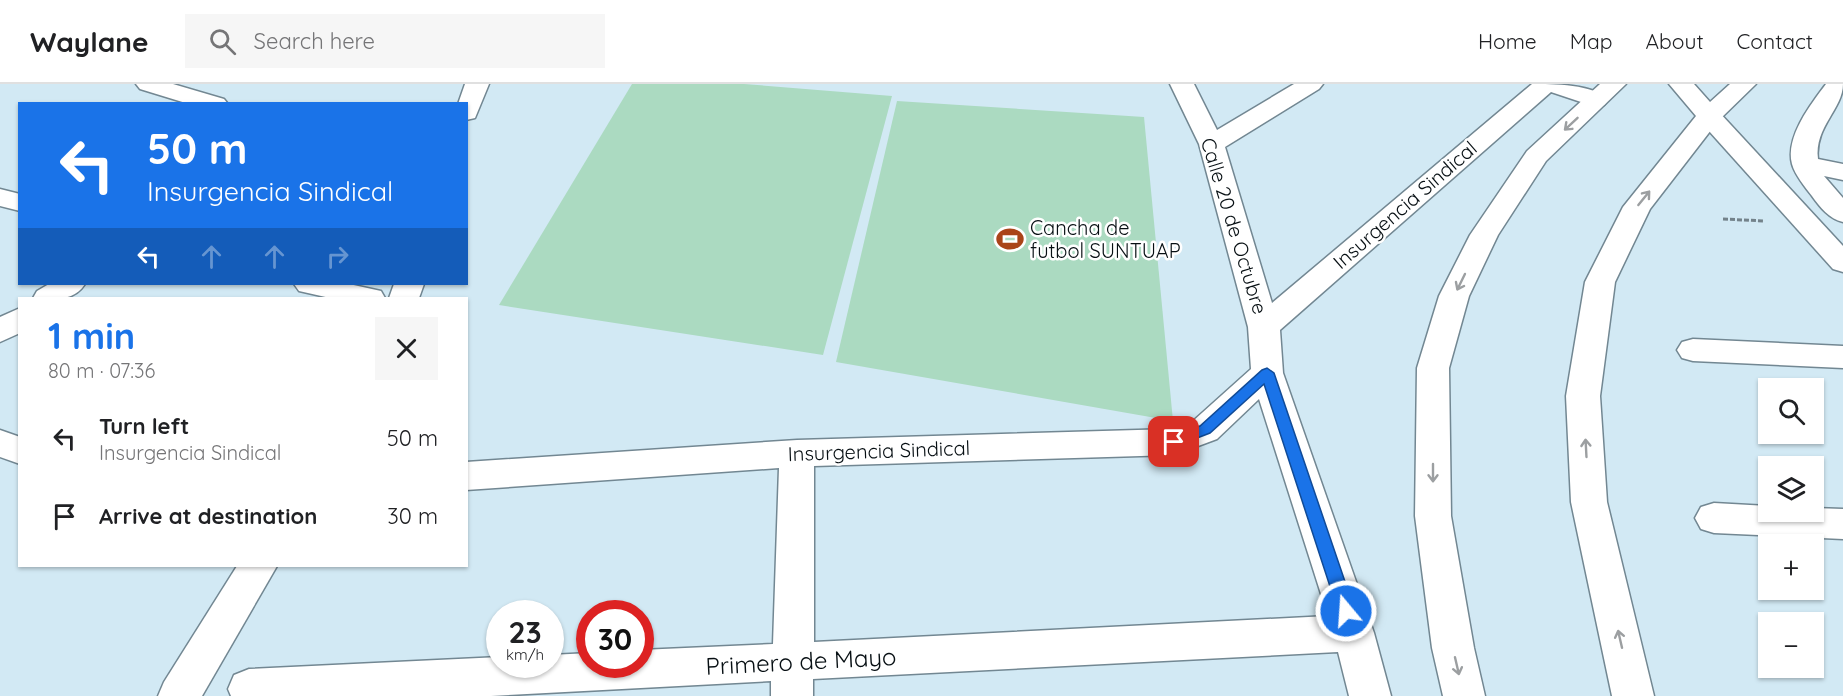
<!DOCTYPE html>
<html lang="en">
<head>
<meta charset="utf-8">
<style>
  :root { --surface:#fff; --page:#f6f6f6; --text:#202124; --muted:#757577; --line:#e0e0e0; --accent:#1a73e8 }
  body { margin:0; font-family:Quicksand,sans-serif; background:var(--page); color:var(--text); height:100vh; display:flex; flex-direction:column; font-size:22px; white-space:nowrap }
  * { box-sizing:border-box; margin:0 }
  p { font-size:20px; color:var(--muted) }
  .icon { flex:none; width:33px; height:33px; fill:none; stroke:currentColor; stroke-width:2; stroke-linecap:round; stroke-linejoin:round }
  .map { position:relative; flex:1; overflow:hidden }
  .sheet { position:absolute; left:18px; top:213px; width:450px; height:270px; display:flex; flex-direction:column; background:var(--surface); border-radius:0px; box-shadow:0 2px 4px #0004 }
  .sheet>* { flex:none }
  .top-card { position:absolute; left:18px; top:18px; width:450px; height:183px; border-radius:0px; box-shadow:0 2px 4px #0004; background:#1a73e8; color:#fff; overflow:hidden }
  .fabs { position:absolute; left:1758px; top:294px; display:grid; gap:12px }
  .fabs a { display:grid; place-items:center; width:66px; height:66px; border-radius:0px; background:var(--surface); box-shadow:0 2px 4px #0004; font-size:30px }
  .speed { position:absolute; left:486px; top:516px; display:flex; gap:12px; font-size:30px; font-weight:700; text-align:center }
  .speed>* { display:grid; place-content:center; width:78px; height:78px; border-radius:50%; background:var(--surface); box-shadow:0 2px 4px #0004; line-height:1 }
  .speed small { font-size:15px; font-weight:400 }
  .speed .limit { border:9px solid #d22; background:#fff; color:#111 }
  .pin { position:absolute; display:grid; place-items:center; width:51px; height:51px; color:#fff; margin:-26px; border-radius:12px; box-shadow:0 3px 9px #0006 }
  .me { position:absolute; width:66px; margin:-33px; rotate:342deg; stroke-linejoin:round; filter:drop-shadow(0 0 4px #0008) }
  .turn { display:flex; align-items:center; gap:21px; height:126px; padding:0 30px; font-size:27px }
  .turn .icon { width:78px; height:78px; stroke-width:2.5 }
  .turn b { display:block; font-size:42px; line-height:51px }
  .lanes { display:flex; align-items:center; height:57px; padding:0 30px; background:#0003; justify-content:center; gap:30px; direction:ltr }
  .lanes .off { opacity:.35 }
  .round { display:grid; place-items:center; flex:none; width:63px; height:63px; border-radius:0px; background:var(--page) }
  .summary { display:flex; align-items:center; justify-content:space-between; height:102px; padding:0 30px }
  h1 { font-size:36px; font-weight:700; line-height:45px; color:var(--accent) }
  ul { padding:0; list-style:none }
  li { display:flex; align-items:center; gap:18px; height:78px; padding:0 30px }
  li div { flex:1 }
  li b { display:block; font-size:22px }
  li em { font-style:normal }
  header { display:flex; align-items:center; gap:36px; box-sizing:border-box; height:84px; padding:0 30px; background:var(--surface); border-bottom:2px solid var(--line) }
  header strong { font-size:28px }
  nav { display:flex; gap:33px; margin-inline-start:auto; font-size:21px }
  .search { width:420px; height:54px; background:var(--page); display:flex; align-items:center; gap:15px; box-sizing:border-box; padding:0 21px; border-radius:0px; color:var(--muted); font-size:22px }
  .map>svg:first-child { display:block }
</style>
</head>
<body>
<header>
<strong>Waylane</strong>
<div class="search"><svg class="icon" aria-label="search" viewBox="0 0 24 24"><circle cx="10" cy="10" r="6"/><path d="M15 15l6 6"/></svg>Search here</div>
<nav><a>Home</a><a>Map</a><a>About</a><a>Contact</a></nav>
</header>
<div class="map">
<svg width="1843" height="612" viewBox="0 0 1843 612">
  <rect width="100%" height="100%" fill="#d2e9f4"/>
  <g fill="#abdac1">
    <polygon points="632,0 744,0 892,12 823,271 499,221"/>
    <polygon points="897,17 1144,33 1173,337 836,278"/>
  </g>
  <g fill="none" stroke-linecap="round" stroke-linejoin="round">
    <defs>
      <g id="street">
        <polygon points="136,0 173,0 224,15 228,20 189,20 140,5"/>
        <polygon points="465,0 489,0 475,34 466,36 466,20 458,20"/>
        <path d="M1170,0h24l23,46 77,-46h29l-4,5 -94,58 47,156 260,-219c20,0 63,0 76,16l-4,5 -8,2 -45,-15 -271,238 3,43 91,260 17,63h-42l-11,-44 -525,27v17h-42v-15l-280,15h-260l-3,-7 6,-14 15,-6 251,-12v7h50v-9l40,-2v11h50v-14l133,-6 6,-176 -313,22v-28l331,-22 375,-11 21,-8 58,-52 -3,-42 -49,-183zM1259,315l69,217 -514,26v-176l360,-11 43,-16z"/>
        <path d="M1826,0h17c0,25 -29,43 -25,75l25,5v16l-19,-4 19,22v24c-14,-3 -23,-15 -31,-26 -7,-9 -17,-21 -20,-32 -7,-27 19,-60 34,-80z"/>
        <polygon points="1709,25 1718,27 1843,162 1843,188 1833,185 1700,37 1697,32 1700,27"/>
        <polygon points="0,105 20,110 20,127 0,122"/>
        <path d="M49,200h36c-12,19 -32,14 -52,14l4,-7z"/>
        <polygon points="294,200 349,200 381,207 385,214 330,214 299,207"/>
        <polygon points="394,200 424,200 419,214 389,214"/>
        <polygon points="20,224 20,249 0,258 0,233"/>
        <polygon points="1693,255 1843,262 1843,284 1693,277 1682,274 1677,266 1682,258"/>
        <polygon points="0,346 20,353 20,380 0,373"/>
        <polygon points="1714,419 1768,422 1768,428 1814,428 1814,424 1843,425 1843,455 1714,449 1701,445 1695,434 1701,423"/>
        <polygon points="237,482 277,482 202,612 158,612 164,598"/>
      </g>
      <g id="secondary">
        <polygon points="1600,0 1626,0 1546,77 1498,151 1469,212 1449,284 1451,432 1474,564 1485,612 1443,612 1432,564 1415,432 1417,284 1439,212 1470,151 1527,67"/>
        <polygon points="1669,0 1694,0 1710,18 1730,0 1756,0 1718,37 1650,125 1615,198 1600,312 1607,418 1654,612 1612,612 1571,418 1566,312 1585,198 1623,123 1696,32"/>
      </g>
    </defs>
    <use href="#street" stroke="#728792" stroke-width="3"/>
    <use href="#secondary" stroke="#728792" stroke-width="3"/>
    <polyline stroke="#73828a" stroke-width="3" stroke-dasharray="5 2" stroke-linecap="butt" points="1723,135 1764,137"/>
    <use href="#street" fill="#fff" fill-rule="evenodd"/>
    <use href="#secondary" fill="#fff" fill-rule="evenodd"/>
  </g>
  <defs><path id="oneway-shaft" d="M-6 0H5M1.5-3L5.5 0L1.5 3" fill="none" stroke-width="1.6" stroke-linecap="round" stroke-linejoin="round" transform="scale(1.5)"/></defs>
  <g stroke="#9c9fa1">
    <use href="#oneway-shaft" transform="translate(1571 40) rotate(137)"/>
    <use href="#oneway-shaft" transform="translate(1644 114) rotate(-51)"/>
    <use href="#oneway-shaft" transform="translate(1461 198) rotate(116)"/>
    <use href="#oneway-shaft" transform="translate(1586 364) rotate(-93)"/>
    <use href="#oneway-shaft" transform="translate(1433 389) rotate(90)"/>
    <use href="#oneway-shaft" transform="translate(1620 555) rotate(-103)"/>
    <use href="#oneway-shaft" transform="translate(1457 582) rotate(77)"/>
  </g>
  <polygon fill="#1a73e8" stroke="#114b97" stroke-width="1.5" points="1267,284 1274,289 1355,527 1352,532 1346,534 1340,532 1338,527 1264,300 1210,349 1174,363 1167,358 1169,354 1200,342 1262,286"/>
  <defs>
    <symbol id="stadium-bare" viewBox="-9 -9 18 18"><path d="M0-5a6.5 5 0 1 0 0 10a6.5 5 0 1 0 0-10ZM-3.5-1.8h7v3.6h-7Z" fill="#aa4419" stroke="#fff" stroke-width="2.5" paint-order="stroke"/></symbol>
  </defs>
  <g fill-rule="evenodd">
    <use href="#stadium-bare" x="991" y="136" width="38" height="38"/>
  </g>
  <g text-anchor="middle" stroke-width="5" stroke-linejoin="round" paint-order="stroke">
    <g font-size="20" fill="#070f13" stroke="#fff">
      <text transform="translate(1405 121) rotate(-41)" y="7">Insurgencia Sindical</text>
      <text transform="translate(1234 142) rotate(73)" y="7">Calle 20 de Octubre</text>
      <text transform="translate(879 367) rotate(-2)" y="7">Insurgencia Sindical</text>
    </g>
    <g font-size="20" fill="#070f13" stroke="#fff" text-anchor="start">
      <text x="1030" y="151">Cancha de<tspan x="1030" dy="23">futbol SUNTUAP</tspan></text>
    </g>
    <g font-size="24" fill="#070f13" stroke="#fff">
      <text transform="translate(801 578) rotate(-3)" y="8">Primero de Mayo</text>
    </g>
  </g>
</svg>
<div class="fabs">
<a><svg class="icon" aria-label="search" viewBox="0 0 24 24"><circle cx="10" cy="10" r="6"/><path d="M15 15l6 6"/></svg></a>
<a><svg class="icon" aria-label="layers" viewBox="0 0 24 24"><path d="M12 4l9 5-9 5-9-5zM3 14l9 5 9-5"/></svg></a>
<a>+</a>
<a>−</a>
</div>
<div class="speed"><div>23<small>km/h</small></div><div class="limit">30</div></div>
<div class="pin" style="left:1174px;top:358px;background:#d93025"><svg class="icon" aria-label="arrive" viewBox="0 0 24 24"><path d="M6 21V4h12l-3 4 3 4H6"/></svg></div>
<svg class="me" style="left:1346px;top:527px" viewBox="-20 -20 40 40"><circle r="17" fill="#1a73e8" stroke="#fff" stroke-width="3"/><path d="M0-11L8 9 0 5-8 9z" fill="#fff"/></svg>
<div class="top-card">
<div class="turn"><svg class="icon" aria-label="left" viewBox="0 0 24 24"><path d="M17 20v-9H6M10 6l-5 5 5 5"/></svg><div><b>50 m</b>Insurgencia Sindical</div></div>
<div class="lanes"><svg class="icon" aria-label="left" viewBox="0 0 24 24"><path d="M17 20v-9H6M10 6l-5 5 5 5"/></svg><svg class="icon off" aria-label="ahead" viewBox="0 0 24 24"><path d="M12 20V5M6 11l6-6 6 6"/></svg><svg class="icon off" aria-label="ahead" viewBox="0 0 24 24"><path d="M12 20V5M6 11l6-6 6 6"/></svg><svg class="icon off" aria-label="right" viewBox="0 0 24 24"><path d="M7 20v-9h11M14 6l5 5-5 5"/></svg></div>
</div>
<section class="sheet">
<div class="summary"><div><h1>1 min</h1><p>80 m · 07:36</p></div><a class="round"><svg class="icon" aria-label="close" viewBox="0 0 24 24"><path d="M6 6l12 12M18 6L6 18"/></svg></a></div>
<ul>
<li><svg class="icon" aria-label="left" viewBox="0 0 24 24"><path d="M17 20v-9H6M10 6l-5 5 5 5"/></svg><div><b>Turn left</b><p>Insurgencia Sindical</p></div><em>50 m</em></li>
<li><svg class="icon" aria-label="arrive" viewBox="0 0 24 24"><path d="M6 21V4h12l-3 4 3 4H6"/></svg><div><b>Arrive at destination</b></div><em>30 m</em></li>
</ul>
</section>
</div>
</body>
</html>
